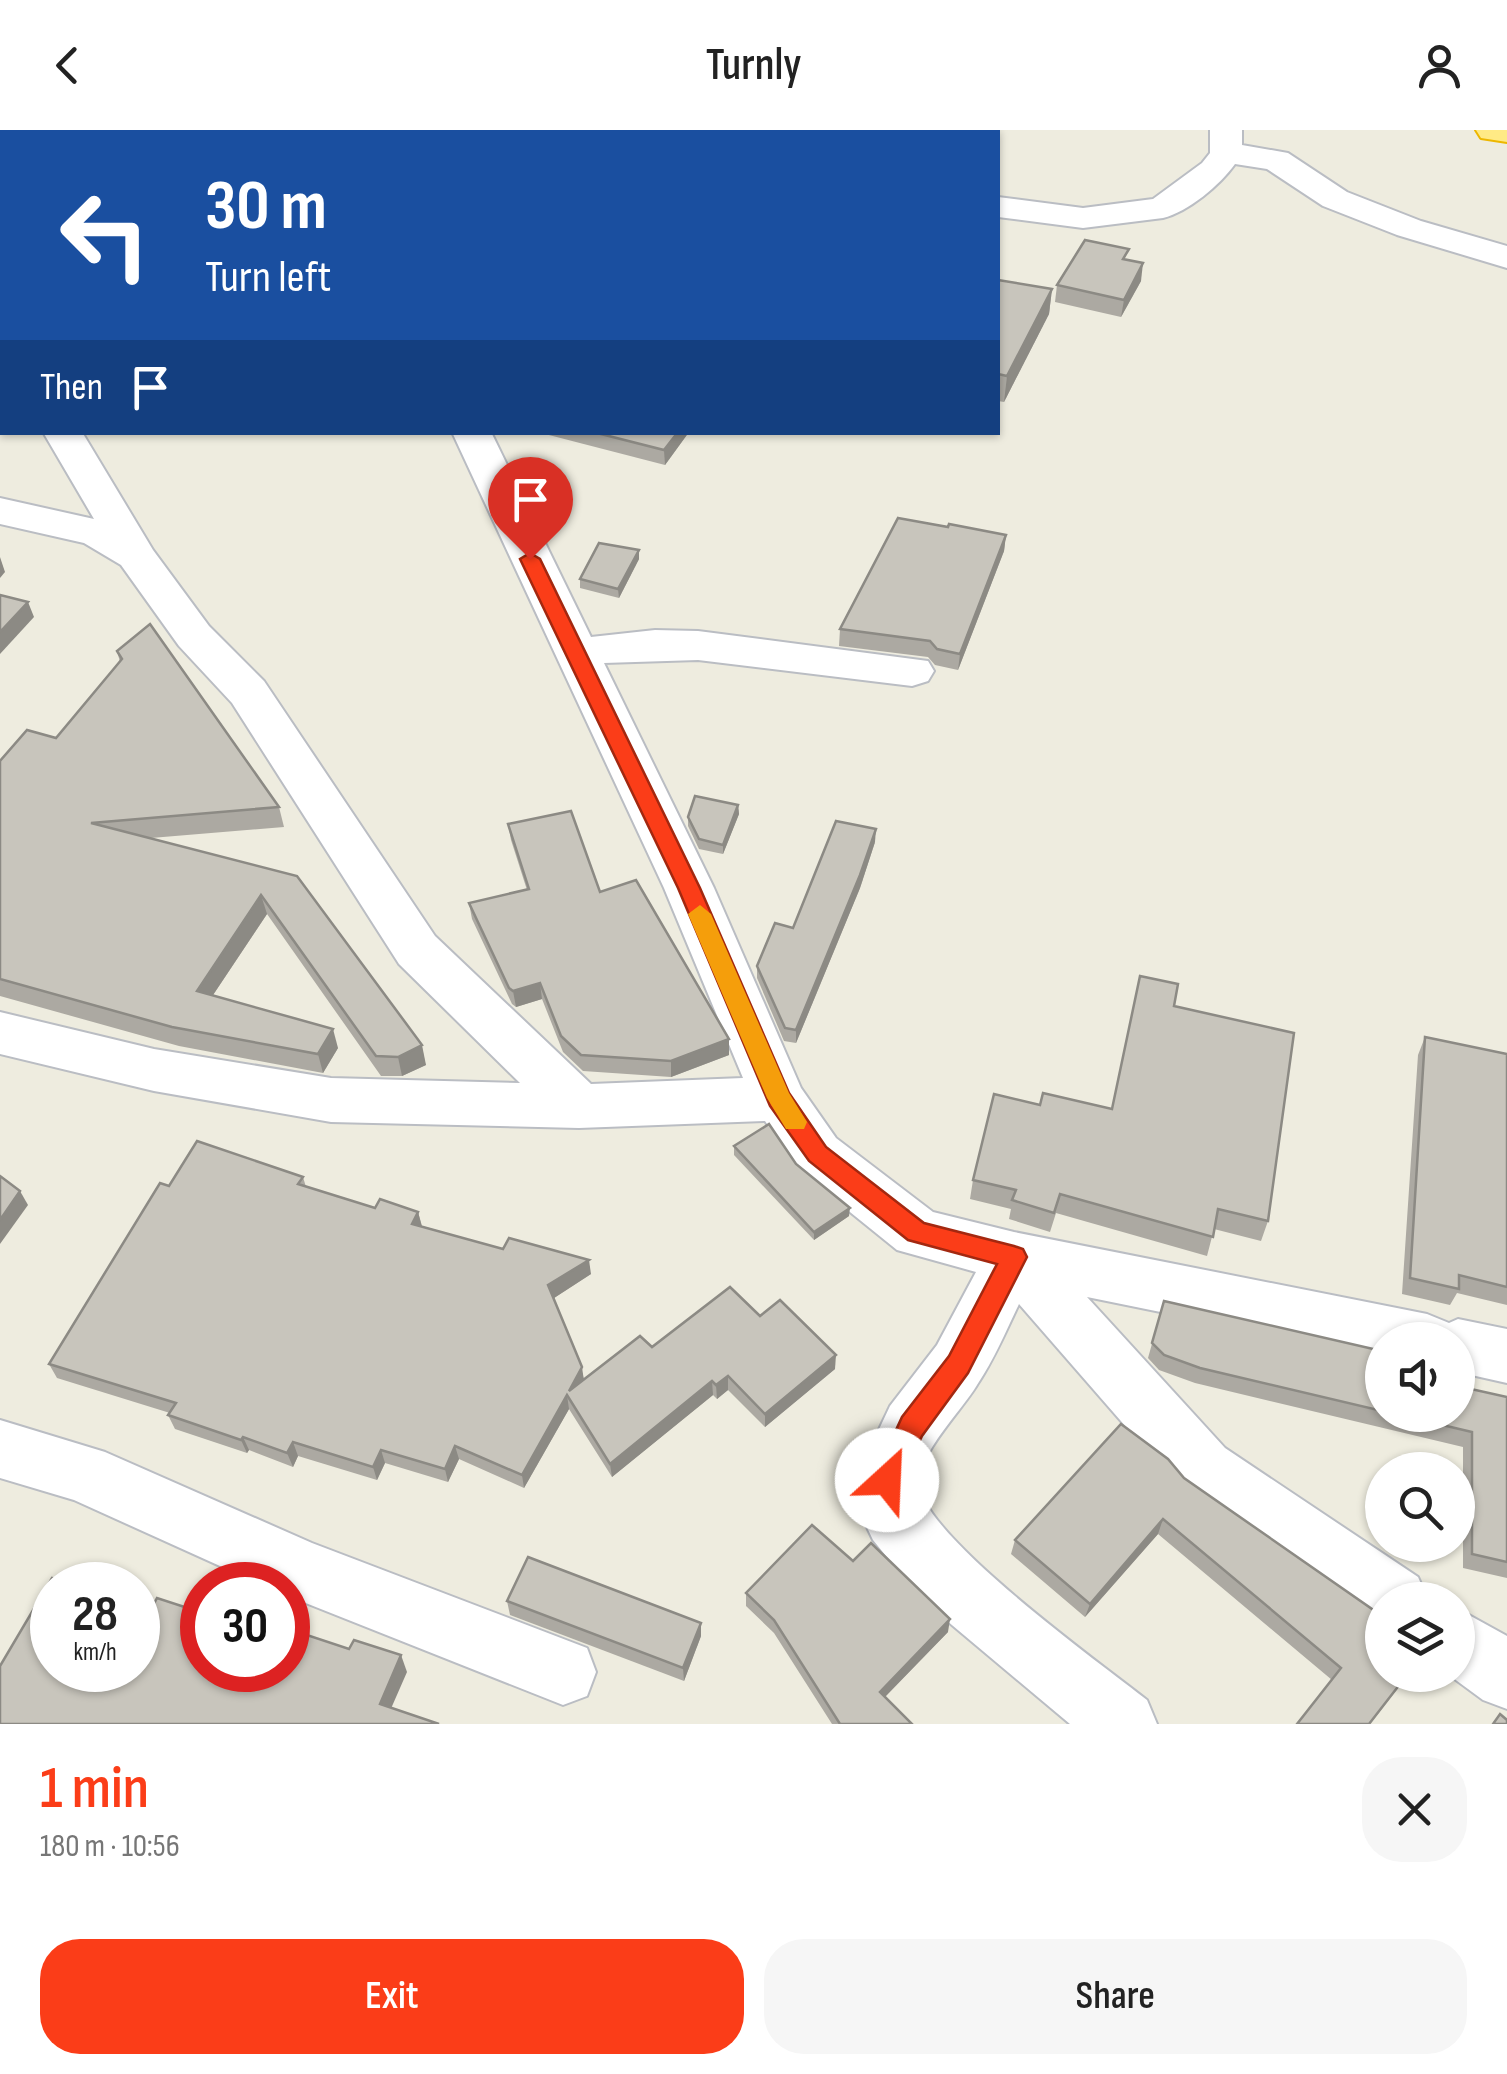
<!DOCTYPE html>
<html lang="en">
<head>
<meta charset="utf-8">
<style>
  :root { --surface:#fff; --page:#f6f6f6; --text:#222; --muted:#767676; --accent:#fb3d18 }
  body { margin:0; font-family:"Sofia Sans Condensed",sans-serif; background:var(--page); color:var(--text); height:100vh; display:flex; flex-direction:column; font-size:38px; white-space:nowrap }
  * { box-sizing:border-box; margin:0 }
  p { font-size:32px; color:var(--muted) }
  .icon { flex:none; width:55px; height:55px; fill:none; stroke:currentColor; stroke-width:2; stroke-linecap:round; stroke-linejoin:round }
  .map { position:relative; height:1594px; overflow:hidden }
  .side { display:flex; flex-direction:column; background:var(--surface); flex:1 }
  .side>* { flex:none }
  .top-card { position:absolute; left:0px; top:0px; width:1000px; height:305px; box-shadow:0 2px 8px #0004; background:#1a4fa0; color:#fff; overflow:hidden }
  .controls { position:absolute; left:1365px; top:1192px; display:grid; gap:20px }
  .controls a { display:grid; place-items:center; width:110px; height:110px; border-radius:50%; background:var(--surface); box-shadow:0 2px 8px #0004; font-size:50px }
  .speed { position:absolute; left:30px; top:1432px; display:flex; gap:20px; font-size:50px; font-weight:700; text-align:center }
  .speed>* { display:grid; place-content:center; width:130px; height:130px; border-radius:50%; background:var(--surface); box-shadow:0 2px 8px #0004; line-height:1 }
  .speed small { font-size:25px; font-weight:400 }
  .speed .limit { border:15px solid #d22; background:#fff; color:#111 }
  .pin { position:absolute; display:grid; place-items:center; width:85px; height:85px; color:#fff; margin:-102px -42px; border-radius:50% 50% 50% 0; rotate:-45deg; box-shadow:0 0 10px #0007 }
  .pin .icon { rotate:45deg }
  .me { position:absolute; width:110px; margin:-55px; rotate:25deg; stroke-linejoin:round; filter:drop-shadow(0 0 8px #0008) }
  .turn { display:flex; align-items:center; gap:35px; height:210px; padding:0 40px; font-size:45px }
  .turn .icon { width:130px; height:130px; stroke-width:2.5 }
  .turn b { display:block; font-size:70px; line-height:85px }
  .then { display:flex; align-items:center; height:95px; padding:0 40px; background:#0003; gap:20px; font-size:38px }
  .round { display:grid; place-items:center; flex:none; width:105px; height:105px; border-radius:40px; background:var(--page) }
  .overview { display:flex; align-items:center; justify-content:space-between; height:170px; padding:0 40px }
  h1 { font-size:60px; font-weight:600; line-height:75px; color:var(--accent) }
  .action { display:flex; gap:20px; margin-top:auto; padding:20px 40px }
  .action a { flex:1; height:115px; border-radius:40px; background:var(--accent); color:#fff; font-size:40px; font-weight:600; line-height:115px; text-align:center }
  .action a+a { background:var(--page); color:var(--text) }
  header { display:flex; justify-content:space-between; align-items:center; height:130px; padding:0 40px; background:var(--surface); font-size:45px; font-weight:600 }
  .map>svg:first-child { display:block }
</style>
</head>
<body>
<header><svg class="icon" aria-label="back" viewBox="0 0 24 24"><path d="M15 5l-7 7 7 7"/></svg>Turnly<svg class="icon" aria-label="person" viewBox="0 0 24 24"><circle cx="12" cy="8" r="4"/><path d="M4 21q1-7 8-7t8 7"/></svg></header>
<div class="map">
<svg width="1507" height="1594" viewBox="0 0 1507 1594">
  <rect width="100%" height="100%" fill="#eeecdf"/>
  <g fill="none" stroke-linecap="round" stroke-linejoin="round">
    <defs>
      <g id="minor">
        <rect x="318" y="0" width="32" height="2"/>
        <polygon points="456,0 504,0 505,2 458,2"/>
        <path d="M1210,0h32v15l46,8 59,39 74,29 86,25v22l-110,-33 -74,-29 -56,-37 -32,-5c-15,21 -47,48 -72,54l-80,10 -85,-11v-20l85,11 70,-9 49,-36 8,-10z"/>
        <polygon points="0,201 2,202 2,225 0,225"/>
        <path d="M43,302h39l71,118 56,76 55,55 171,255 156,148 152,-6 -79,-190 -212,-456h39l100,205 64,-7 43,1 230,30 6,10 -6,10 -16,5 -214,-26 -94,3 110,225 87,200 35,50 97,74 81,20 413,82 22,9 9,-4 49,10v54l-49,-11v-32h-76v17l-295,-60 138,151 193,129 10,23h-46v27l-10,-4 -191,-133 -162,-186c-13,27 -25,56 -42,81 -15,25 -58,68 -58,97 -1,51 184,183 228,218l10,24h-87l-149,-125 -48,-59 -10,-21 -7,-39 9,-21 25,-53 47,-61 39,-73 -79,-22 -99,-80 -33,-49 -186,7 -248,-6 -177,-31 -154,-37v-42l154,37 177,29 189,5 -121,-119 -167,-261 -53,-57 -58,-81 -37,-22 -84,-19v-26l94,21z"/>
        <polygon points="0,1290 105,1322 312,1413 587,1518 596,1542 587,1566 563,1575 288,1466 288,1455 262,1455 74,1370 0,1348"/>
        <polygon points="1458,1479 1507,1506 1507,1579 1483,1570 1449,1545 1458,1545"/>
      </g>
      <polygon id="highway" points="1476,0 1507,0 1507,12 1481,8"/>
    </defs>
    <use href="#minor" stroke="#babdc3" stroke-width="4"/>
    <use href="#highway" stroke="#edb700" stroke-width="4"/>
    <use href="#minor" fill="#fff" fill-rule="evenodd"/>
    <use href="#highway" fill="#ffea85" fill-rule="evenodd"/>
  </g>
  <g fill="#aca9a2">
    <polygon points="556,0 889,0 887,2 573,2"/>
    <polygon points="1127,130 1141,151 1121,187 1055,172 1057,155"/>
    <polygon points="998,150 1052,159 1049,184 1004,272 998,271"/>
    <polygon points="545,302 689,302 665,335 545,304"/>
    <polygon points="948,397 1006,405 1004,421 958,540 935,535 928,527 839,516 840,499"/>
    <polygon points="639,420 639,429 619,468 580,458 580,449"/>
    <polygon points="117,521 279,677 284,697 151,708 297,746 426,935 402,946 381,946 267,784 213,865 338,918 323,943 179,916 0,866 0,631 56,608 120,532"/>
    <polygon points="738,675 739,684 723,724 699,719 688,696 688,687"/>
    <polygon points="508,694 600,762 729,925 671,947 583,941 563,922 542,869 516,877 512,874 472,789 469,773 527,760 511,710"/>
    <polygon points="875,712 860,758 796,913 784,911 757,848 757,836"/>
    <polygon points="1174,876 1268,1091 1261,1111 1214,1099 1207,1126 1056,1083 1050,1102 1009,1089 1011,1079 970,1069 973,1050 1040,975 1112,979"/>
    <polygon points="1425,907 1507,924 1507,1175 1457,1163 1450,1175 1402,1164 1418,925"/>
    <polygon points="734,1016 796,1034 849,1086 814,1110 734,1025"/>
    <polygon points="303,1047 306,1057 375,1078 418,1082 422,1096 591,1144 554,1168 584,1249 652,1217 760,1186 835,1239 765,1297 728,1260 717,1269 713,1265 612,1347 569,1279 524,1358 459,1329 448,1352 385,1333 377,1350 298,1326 293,1337 249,1320 247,1323 175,1299 168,1285 170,1283 57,1248 49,1234 169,1056"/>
    <polygon points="1164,1171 1382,1221 1382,1285 1458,1285 1462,1257 1507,1267 1507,1448 1463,1438 1463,1317 1195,1253 1159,1240 1148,1228"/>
    <polygon points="1184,1348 1408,1545 1370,1594 1297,1594 1332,1550 1158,1404 1085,1487 1011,1424 1015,1410"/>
    <polygon points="853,1431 948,1502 885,1567 912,1594 832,1594 774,1503 746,1476 746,1463"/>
    <polygon points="507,1471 701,1506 684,1551 510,1485"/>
  </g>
  <g fill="#8c8a84">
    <polygon points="1143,133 1141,151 1121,187 1124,170"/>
    <polygon points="1052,159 1049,184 1004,272 1007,246"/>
    <polygon points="678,302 689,302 665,335 664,320"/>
    <polygon points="1006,405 1004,421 958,540 960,524"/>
    <polygon points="639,420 639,429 619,468 618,459"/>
    <polygon points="0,427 5,442 0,448"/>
    <polygon points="28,472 34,487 0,524 0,502"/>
    <polygon points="738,675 739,684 723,724 723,715"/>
    <polygon points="876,699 875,712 860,758 796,913 796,900"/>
    <polygon points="261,765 267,784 203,880 197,861"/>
    <polygon points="540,853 542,869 516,877 513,861"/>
    <polygon points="333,899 338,918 323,943 318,924"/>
    <polygon points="729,909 729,925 671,947 671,931"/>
    <polygon points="422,915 426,935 402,946 398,927"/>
    <polygon points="20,1061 28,1075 0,1114 0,1090"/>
    <polygon points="850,1078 849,1086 814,1110 814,1102"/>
    <polygon points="418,1082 422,1097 412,1094"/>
    <polygon points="589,1130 591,1144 551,1170 548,1155"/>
    <polygon points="836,1225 835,1239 765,1297 765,1284"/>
    <polygon points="582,1237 584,1251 569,1261"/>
    <polygon points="728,1246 728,1260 717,1269 716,1255"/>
    <polygon points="712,1251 713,1265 612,1347 610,1334"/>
    <polygon points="567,1265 569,1279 524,1358 522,1345"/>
    <polygon points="243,1307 249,1320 247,1323 241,1310"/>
    <polygon points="293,1312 298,1326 293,1337 287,1323"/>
    <polygon points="455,1316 459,1329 448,1352 445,1339"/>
    <polygon points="381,1320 385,1333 377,1350 373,1337"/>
    <polygon points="1163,1389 1158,1404 1085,1487 1090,1474"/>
    <polygon points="200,1482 202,1486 202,1512 189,1502"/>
    <polygon points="950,1489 948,1502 878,1574 880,1562"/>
    <polygon points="701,1493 701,1506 684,1551 683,1538"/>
    <polygon points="401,1525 407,1542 386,1590 380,1574"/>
  </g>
  <g fill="#c8c5bc" stroke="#8c8a84" stroke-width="2.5">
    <polygon points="344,0 438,0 437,2 345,2"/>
    <polygon points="647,0 882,0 880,2 665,2"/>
    <polygon points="1085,110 1129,119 1123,129 1143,133 1124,170 1057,155"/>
    <polygon points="998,150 1052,159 1007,246 998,244"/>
    <polygon points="593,302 678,302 664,320"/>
    <polygon points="898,388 948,397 949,394 1006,405 960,524 937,519 930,511 840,499"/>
    <polygon points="599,413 639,420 618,459 580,449"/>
    <polygon points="0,465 28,472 0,502"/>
    <polygon points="150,494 279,677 91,693 297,746 422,915 398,927 376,926 261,765 197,861 333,899 318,924 172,897 0,849 0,631 27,600 56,608 122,529 117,521"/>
    <polygon points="695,666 738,675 723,715 699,709 688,687"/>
    <polygon points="571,681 600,762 636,750 729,909 671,931 581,925 561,906 540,853 513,861 509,858 469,773 529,759 508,694"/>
    <polygon points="836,691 876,699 860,745 796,900 785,898 757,836 775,793 793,798"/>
    <polygon points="1140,846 1178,854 1174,876 1294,903 1268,1091 1218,1079 1213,1107 1060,1064 1054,1083 1012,1070 1016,1060 973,1050 994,964 1040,975 1043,963 1112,979"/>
    <polygon points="1425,907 1507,924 1507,1157 1459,1145 1459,1159 1410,1148"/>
    <polygon points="769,994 796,1034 850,1078 814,1102 734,1016"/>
    <polygon points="197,1011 303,1047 298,1054 375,1078 380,1069 418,1082 412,1094 503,1119 509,1108 589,1130 548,1155 582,1237 569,1261 640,1206 652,1217 730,1157 760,1186 780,1170 836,1225 765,1284 728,1246 716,1255 712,1251 610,1334 567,1265 522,1345 455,1316 445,1339 381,1320 373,1337 293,1312 287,1323 243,1307 241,1310 168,1285 176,1273 49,1234 160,1053 169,1056"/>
    <polygon points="0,1046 20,1061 0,1090"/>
    <polygon points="1164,1171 1382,1221 1382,1281 1200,1238 1164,1225 1152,1213"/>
    <polygon points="1458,1238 1462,1239 1462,1257 1507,1267 1507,1432 1472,1424 1472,1302 1400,1285 1458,1285"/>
    <polygon points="1121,1294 1168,1329 1184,1348 1382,1486 1382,1545 1407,1545 1369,1594 1297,1594 1341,1538 1163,1389 1090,1474 1015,1410"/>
    <polygon points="812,1395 853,1431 871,1413 950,1489 880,1562 912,1594 840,1594 774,1490 746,1463"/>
    <polygon points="528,1427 701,1493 683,1538 507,1471"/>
    <polygon points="52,1448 71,1455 52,1455 52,1540 138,1540 138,1479 149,1483 157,1468 200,1482 189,1502 202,1506 202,1540 288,1540 288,1531 301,1503 349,1519 354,1510 401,1525 380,1574 439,1594 0,1594 0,1536"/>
    <polygon points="1500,1584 1507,1590 1507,1594 1493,1594"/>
  </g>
  <polygon fill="#fb3d18" stroke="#a32810" stroke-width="2.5" points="530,423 540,429 700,758 789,963 826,1017 924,1093 1014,1116 1023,1119 1027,1127 968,1243 922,1306 897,1360 887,1364 877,1360 873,1350 902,1287 949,1226 997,1134 908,1110 809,1031 770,976 678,758 520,429"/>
  <polygon fill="#f59e0b" points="700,775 711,784 789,963 807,992 804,999 786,999 767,968 688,784"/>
</svg>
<div class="controls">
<a><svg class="icon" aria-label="sound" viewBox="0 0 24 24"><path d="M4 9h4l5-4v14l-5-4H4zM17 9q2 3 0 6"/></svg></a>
<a><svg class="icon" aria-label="search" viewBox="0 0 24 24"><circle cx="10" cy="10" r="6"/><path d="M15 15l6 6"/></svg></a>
<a><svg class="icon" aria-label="layers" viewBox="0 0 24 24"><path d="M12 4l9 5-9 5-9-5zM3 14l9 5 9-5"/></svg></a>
</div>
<div class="speed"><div>28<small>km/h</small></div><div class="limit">30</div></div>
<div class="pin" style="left:530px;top:429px;background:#d93025"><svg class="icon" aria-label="arrive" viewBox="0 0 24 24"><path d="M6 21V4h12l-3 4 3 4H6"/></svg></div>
<svg class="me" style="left:887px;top:1350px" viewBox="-20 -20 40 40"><circle r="19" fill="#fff"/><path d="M0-13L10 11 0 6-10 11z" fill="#fb3d18"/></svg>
<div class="top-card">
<div class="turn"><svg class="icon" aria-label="left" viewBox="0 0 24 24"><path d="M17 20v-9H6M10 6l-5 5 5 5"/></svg><div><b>30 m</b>Turn left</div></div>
<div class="then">Then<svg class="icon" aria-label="arrive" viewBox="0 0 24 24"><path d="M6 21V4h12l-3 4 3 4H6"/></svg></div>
</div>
</div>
<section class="side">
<div class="overview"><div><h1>1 min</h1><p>180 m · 10:56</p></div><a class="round"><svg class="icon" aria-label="close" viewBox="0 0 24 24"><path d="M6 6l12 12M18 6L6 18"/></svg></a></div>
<div class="action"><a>Exit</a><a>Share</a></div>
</section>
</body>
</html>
